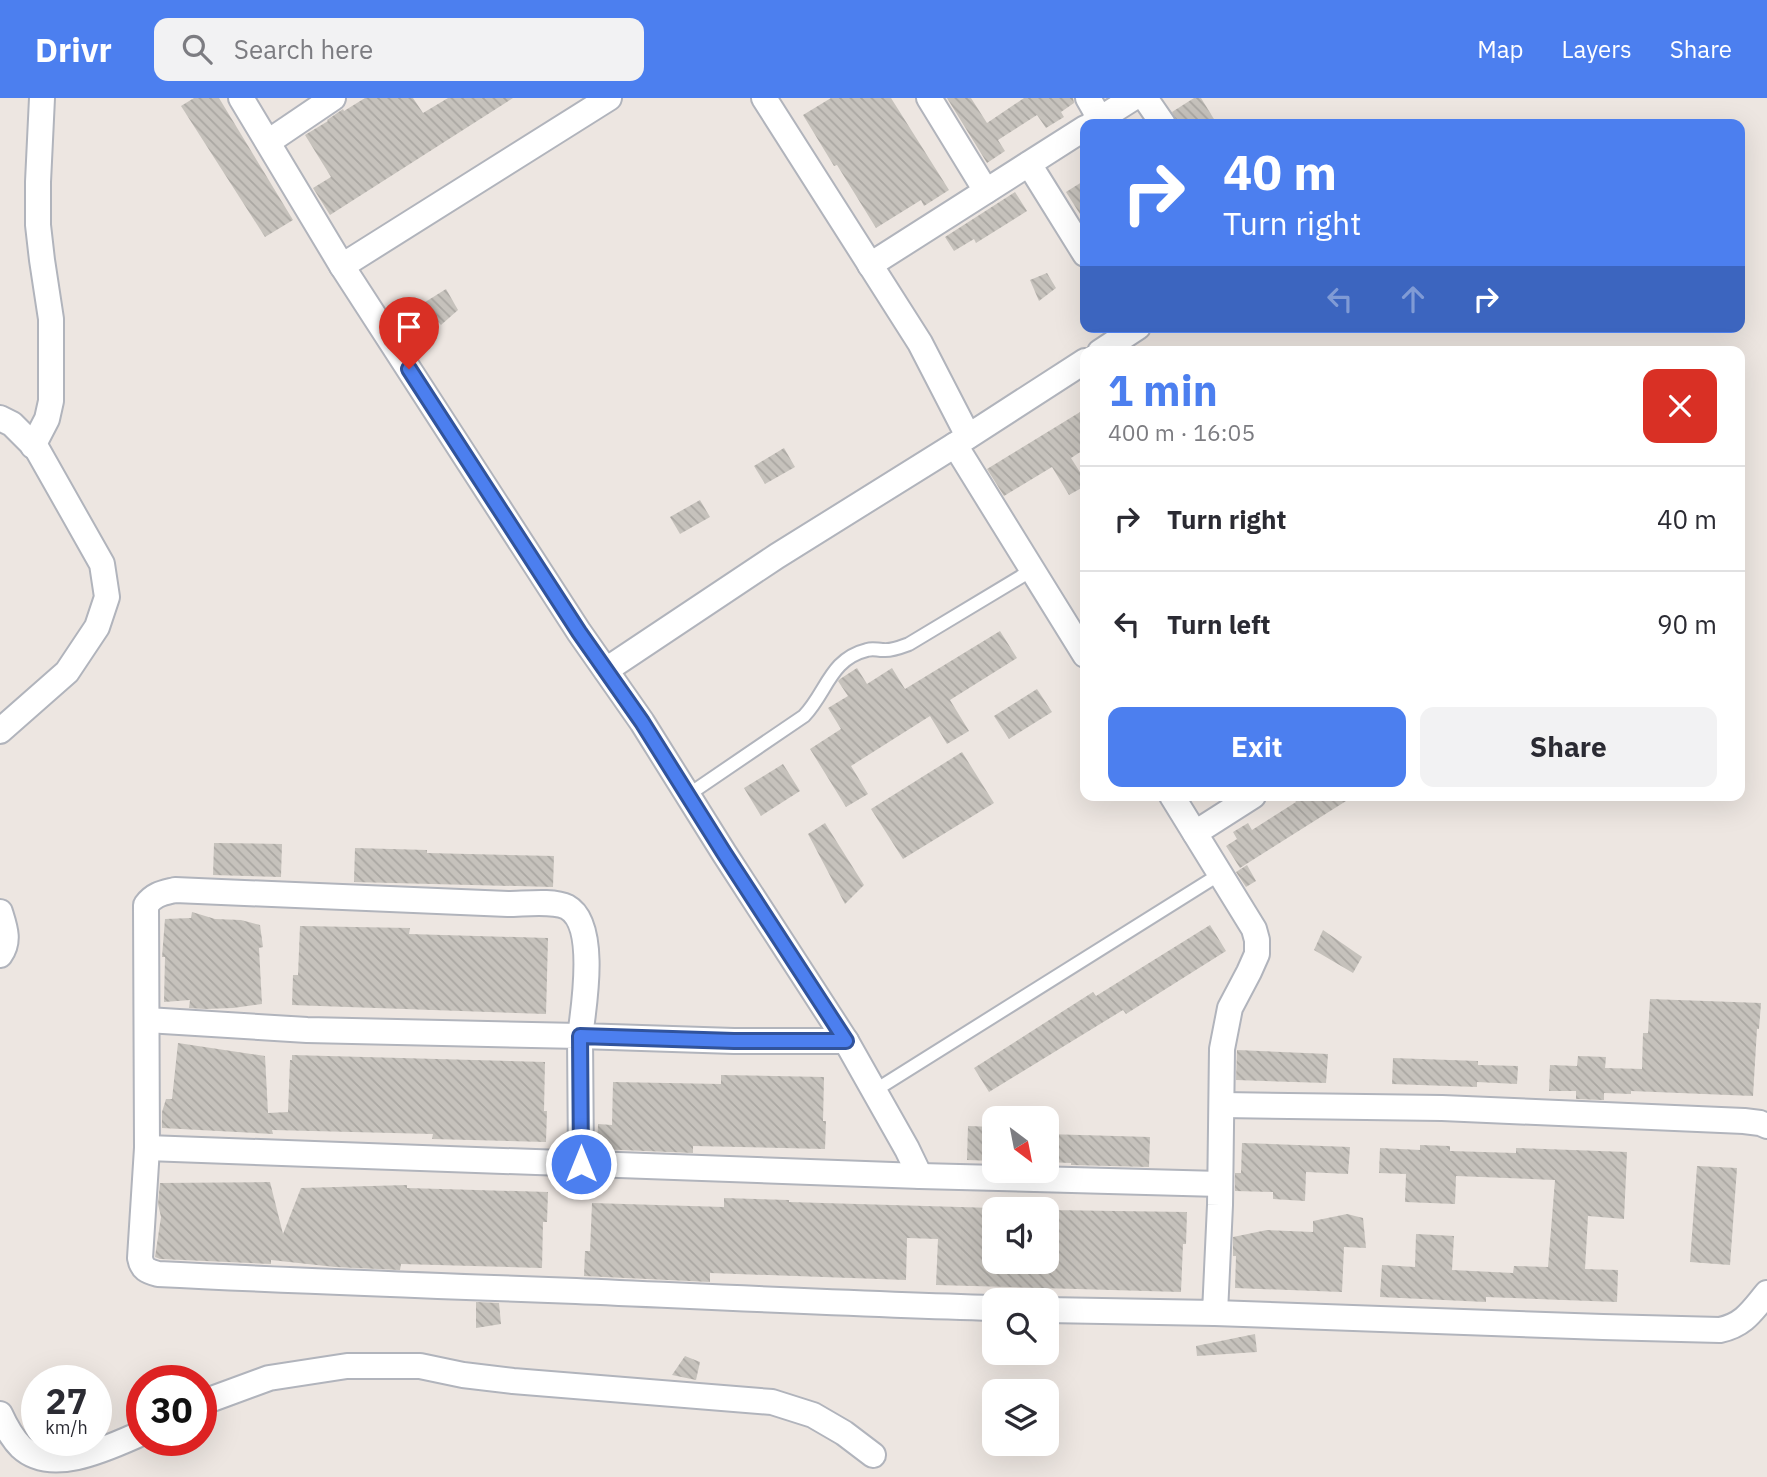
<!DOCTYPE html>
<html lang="en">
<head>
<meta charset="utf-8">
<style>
  :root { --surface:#fff; --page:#f2f2f3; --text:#2b2b33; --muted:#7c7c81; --line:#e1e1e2; --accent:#4c7fef }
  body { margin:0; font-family:"IBM Plex Sans",sans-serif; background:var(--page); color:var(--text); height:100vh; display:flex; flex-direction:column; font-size:26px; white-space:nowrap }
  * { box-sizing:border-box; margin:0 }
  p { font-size:23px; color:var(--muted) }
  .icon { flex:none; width:38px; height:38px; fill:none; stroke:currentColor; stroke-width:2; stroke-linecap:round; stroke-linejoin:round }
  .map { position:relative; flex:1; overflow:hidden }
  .side { position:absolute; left:1080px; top:248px; width:665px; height:455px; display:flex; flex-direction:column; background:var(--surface); border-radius:14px; box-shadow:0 7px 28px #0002 }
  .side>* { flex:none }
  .top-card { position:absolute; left:1080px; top:21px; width:665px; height:214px; border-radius:14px; box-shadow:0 7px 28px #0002; background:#4c7fef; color:#fff; overflow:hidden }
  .needle { width:46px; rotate:148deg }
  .controls { position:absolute; left:982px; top:1008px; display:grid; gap:14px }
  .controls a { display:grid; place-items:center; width:77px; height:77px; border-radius:14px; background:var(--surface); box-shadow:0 7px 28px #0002; font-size:35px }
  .speed { position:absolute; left:21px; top:1267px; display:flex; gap:14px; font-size:35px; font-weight:700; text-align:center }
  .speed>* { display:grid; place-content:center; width:91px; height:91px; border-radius:50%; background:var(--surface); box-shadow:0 7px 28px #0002; line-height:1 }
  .speed small { font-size:18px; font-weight:400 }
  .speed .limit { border:10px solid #d22; background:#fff; color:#111 }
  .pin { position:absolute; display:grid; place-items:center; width:60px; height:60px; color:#fff; margin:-72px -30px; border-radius:50% 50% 50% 0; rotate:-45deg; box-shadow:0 0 7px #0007 }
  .pin .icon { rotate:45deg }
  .me { position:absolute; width:77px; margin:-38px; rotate:0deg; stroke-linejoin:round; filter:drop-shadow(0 0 5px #0008) }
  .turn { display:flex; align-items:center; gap:24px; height:147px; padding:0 28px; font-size:32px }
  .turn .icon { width:91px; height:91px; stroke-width:2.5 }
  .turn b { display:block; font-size:49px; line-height:60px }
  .lanes { display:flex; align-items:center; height:66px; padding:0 28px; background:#0003; justify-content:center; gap:35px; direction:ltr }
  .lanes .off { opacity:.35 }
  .round { display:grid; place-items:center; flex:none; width:74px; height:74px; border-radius:14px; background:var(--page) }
  .overview { display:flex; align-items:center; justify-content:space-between; height:119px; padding:0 28px }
  h1 { font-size:42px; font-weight:800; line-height:52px; color:var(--accent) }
  .button { display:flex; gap:14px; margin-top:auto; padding:14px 28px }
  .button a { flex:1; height:80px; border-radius:14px; background:var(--accent); color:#fff; font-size:28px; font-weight:800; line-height:80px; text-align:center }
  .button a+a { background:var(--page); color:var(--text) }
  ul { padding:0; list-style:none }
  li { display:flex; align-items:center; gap:21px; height:105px; padding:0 28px; border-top:2px solid var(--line) }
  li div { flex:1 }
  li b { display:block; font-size:26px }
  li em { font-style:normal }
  header { display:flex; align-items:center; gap:42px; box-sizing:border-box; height:98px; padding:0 35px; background:var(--accent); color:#fff }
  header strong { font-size:33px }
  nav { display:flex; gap:38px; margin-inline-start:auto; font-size:24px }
  .search { width:490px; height:63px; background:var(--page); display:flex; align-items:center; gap:18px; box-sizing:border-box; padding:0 24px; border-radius:14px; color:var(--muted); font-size:26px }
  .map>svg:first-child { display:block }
</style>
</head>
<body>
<header>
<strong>Drivr</strong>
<div class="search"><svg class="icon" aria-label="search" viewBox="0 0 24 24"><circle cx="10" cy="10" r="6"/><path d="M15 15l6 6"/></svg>Search here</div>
<nav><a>Map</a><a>Layers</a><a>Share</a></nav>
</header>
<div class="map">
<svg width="1767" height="1379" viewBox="0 0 1767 1379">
  <defs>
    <pattern id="building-back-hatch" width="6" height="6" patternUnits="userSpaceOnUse" patternTransform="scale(1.75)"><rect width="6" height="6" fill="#c6c2bc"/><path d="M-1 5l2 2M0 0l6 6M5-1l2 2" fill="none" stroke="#aaa7a2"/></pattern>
  </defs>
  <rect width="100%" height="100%" fill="#ede6e1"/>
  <g fill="url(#building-back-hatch)">
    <polygon points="194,0 219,0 293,122 265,139 181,8"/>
    <polygon points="365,0 413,0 423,15 448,0 513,0 330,117 313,90 331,79 305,37 328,23 327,22 343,11 344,13"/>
    <polygon points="831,0 891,0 949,92 924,108 921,102 876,130 837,67 834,68 803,17"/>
    <polygon points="947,0 971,0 987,25 1024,0 1073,0 1074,5 1061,14 1064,19 1046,30 1037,17 998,42 1005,53 987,65"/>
    <polygon points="1194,0 1201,0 1217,26 1178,26 1172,14"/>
    <polygon points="1085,82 1085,124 1066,94"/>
    <polygon points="1015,94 1027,113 976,145 974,141 954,153 945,139"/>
    <polygon points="1047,175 1056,190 1039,203 1030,182"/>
    <polygon points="446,191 458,212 441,227 422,206"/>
    <polygon points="1085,311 1085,351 1071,360 1085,382 1085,388 1069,397 1052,369 1004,398 987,371"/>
    <polygon points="784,350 795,369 765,386 754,368"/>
    <polygon points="700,402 710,419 680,436 670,419"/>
    <polygon points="1000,533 1017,560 950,602 969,633 947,646 930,618 851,668 868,696 846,709 810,651 841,631 828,610 848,598 838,583 840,581 857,570 867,586 892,570 905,591"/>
    <polygon points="1037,591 1052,614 1009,641 994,618"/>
    <polygon points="962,654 994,705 903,761 871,711"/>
    <polygon points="783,666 800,693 761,718 744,690"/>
    <polygon points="1292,698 1354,698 1240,770 1226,748 1237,741 1233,734 1248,725 1252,732 1296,704"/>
    <polygon points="825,725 864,787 845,806 808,736"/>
    <polygon points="214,745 282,746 281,779 213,777"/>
    <polygon points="355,750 427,752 427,755 554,758 553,789 354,784"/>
    <polygon points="1247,767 1256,783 1246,789 1236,774"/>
    <polygon points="192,814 215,821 241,822 260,827 263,849 259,850 262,906 233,910 205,911 189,910 190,902 164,904 165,859 162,859 165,821 191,820"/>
    <polygon points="1210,827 1226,853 1126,916 1123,912 989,994 974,970 1093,894 1096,898"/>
    <polygon points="300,828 410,830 409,836 548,840 546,916 292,907 293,877 298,877"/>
    <polygon points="1323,832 1362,859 1353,875 1314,852"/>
    <polygon points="1650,901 1761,905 1759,931 1757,931 1753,998 1631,993 1631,996 1604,995 1604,1002 1576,1001 1576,993 1549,993 1550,967 1577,968 1578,958 1606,959 1605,970 1642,971 1643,935 1648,935"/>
    <polygon points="178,945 265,958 268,1015 288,1014 290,962 292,962 292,957 545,964 544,1013 547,1013 546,1044 432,1041 433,1036 272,1032 273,1036 162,1030 162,1014 166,1001 172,1001"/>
    <polygon points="1237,952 1328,956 1326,985 1236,982"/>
    <polygon points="1393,960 1478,963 1478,967 1518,968 1517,986 1477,984 1477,989 1392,986"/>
    <polygon points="721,977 824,979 823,1023 826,1023 825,1051 693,1048 693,1055 597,1051 598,1026 612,1027 613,984 721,986"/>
    <polygon points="968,1028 994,1029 994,1063 967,1062"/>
    <polygon points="1046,1036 1150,1039 1149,1069 1071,1067 1071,1065 1046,1064"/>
    <polygon points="1242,1045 1350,1049 1348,1076 1306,1074 1305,1103 1273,1101 1273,1094 1235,1093 1235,1075 1241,1075"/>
    <polygon points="1420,1047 1450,1048 1450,1053 1516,1055 1516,1050 1627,1054 1624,1121 1588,1118 1585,1171 1618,1172 1617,1204 1486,1199 1486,1204 1380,1199 1382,1167 1415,1169 1416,1136 1454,1138 1452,1172 1513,1175 1514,1168 1548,1169 1555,1082 1456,1078 1455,1106 1405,1104 1406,1076 1379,1075 1380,1050 1420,1052"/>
    <polygon points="1697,1068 1737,1070 1730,1167 1690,1164"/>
    <polygon points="270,1084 283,1136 301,1090 407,1087 407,1090 548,1094 547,1124 543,1124 542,1170 401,1166 400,1172 335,1169 271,1162 271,1166 160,1161 155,1159 161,1119 158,1106 160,1085"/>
    <polygon points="724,1100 789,1102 789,1104 994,1110 994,1164 1046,1164 1046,1112 1187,1114 1186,1146 1183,1146 1181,1194 936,1187 938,1141 907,1140 906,1182 710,1175 710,1184 584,1178 585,1153 590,1153 592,1105 724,1109"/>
    <polygon points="1347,1116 1363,1120 1366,1150 1344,1149 1342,1194 1235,1190 1236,1158 1233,1158 1233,1139 1267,1132 1313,1134 1313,1123"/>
    <polygon points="476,1204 499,1205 501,1226 476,1230"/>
    <polygon points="1255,1236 1257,1254 1197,1258 1196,1248"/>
    <polygon points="685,1258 700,1264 696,1282 672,1277"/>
  </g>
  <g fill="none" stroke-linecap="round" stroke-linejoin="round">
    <defs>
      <g id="service">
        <path d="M688,697l116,-79c23,-24 26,-57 63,-66 6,-2 10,0 16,0 9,1 18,-3 26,-6l123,-74"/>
        <polyline points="874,993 1220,776"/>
      </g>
      <g id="minor">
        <polyline points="241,0 342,168 579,534 642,624 724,755 846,943 907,1051 920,1078"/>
        <polyline points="764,0 920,245 968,338"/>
        <polyline points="929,0 986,93"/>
        <polyline points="1088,0 1100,21"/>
        <polyline points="1145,0 1163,26"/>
        <polyline points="1092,26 1133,0"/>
        <polyline points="268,44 333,0"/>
        <polyline points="1029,66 1085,156"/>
        <polyline points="870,167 1085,30"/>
        <polyline points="342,168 609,0"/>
        <polyline points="1100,254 1138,229"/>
        <polyline points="1085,263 955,347 1085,557"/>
        <polyline points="0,320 12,326 37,351 102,466 107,499 97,529 67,574 0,633"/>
        <polyline points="33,348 47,321 51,303 51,221 42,162 38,127 38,84 42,0"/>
        <polyline points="606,572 777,458 955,347"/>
        <polyline points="1195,735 1253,698"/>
        <path d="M0,814c5,16 10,29 0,43"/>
        <polyline points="147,922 307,932 580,938 581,1066"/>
        <path d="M846,943h-112l-154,-5c4,-30 18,-112 -13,-129 -14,-7 -43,-3 -59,-3l-333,-14c-12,3 -21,4 -29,15l1,243 -7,110c2,11 7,13 18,16 139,7 278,12 418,17 139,6 278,13 418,17"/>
        <polyline points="1222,1007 1442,1010 1744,1023 1760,1025 1767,1028"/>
        <polyline points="147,1050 920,1078 1220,1086"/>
        <polyline points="1046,1212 1215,1215 1220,1107 1222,951 1230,910 1249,874 1257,856 1257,842 1254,831 1172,698"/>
        <path d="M1215,1215l388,14 117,3c24,-5 32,-19 47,-37"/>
        <polyline points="201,1305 269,1280 347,1268 420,1268 463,1277 513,1283 772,1304 813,1317 844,1335 873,1357"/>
        <path d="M0,1316c5,11 12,24 21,33 31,29 89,0 121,-14"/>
      </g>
    </defs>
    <use href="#service" stroke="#b1b4bc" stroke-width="16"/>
    <use href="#minor" stroke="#b1b4bc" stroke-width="28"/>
    <use href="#service" stroke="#fff" stroke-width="12"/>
    <use href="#minor" stroke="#fff" stroke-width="24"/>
  </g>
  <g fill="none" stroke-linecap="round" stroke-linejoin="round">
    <defs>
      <polyline id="route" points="409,271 579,534 642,624 724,755 846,943 734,943 580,938 581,1066"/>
    </defs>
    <use href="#route" stroke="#31539b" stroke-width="18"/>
    <use href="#route" stroke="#4c7fef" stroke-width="12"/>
  </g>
</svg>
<div class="controls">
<a><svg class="needle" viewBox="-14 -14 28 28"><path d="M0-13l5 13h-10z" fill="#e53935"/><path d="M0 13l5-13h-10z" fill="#7c7c81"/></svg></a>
<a><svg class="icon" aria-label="sound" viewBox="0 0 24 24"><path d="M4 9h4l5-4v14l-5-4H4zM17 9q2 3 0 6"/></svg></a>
<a><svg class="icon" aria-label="search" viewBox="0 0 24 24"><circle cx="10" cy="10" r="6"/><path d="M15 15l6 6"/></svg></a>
<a><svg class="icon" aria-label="layers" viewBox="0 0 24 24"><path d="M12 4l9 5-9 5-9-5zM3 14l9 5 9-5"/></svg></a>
</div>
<div class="speed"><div>27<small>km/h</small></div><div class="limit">30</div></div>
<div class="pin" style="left:409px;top:271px;background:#d93025"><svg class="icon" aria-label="arrive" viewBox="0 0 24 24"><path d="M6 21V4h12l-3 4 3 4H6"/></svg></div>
<svg class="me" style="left:581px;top:1066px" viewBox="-20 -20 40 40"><circle r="17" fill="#4c7fef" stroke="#fff" stroke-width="3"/><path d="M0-11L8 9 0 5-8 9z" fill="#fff"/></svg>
<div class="top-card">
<div class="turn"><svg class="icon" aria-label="right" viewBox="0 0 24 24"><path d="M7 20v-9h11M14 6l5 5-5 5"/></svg><div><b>40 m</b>Turn right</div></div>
<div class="lanes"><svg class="icon off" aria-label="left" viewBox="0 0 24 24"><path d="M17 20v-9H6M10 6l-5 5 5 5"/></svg><svg class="icon off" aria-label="ahead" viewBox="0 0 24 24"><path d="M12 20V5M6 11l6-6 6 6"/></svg><svg class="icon" aria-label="right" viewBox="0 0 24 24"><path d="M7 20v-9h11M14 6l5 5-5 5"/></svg></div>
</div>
<section class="side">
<div class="overview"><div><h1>1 min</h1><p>400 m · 16:05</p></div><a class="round" style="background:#d93025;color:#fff"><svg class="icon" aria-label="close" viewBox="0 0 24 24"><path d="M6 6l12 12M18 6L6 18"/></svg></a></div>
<ul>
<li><svg class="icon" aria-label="right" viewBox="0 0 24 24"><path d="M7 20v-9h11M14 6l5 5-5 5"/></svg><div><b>Turn right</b></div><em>40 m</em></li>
<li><svg class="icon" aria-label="left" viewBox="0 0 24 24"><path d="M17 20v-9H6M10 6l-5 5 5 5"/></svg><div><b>Turn left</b></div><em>90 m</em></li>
</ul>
<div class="button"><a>Exit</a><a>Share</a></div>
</section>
</div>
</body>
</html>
